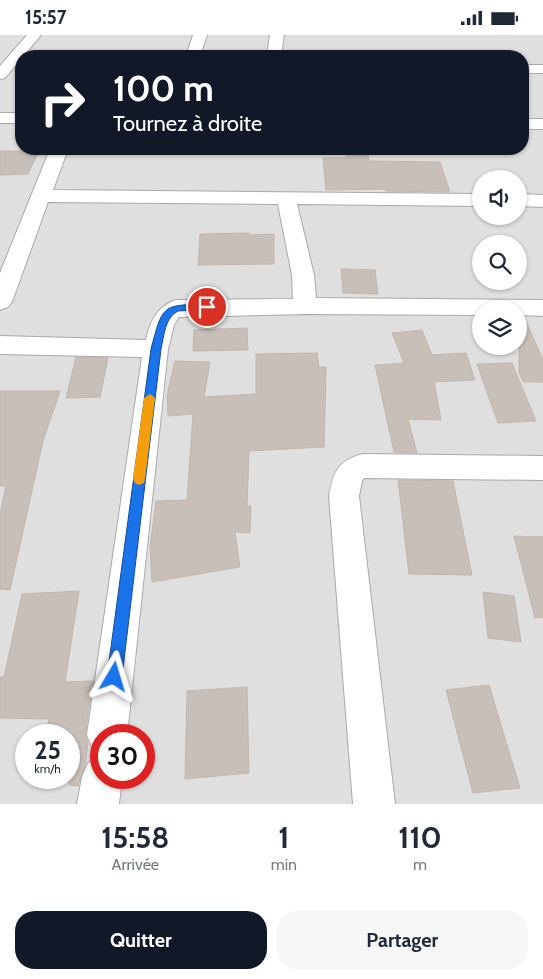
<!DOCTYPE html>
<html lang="fr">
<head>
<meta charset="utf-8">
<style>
  :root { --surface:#fff; --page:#f6f6f7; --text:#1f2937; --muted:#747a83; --accent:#111827 }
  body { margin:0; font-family:Cabin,sans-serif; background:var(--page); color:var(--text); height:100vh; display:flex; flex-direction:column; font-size:19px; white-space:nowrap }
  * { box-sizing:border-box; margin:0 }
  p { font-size:16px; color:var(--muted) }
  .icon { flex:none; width:28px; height:28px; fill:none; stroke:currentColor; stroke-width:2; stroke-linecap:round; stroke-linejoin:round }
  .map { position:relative; height:769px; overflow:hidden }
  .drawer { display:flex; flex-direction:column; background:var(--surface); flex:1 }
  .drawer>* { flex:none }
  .guide { position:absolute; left:15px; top:15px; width:514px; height:105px; border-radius:20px; box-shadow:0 1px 4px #0004; background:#111827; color:#fff; overflow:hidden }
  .buttons { position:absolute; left:472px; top:135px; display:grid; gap:10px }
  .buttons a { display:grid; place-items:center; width:55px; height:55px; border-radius:50%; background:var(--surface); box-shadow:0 1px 4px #0004; font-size:25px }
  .speed { position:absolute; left:15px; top:689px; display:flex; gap:10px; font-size:25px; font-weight:700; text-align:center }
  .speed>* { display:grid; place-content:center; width:65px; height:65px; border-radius:50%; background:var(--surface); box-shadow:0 1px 4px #0004; line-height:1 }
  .speed small { font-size:12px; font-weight:400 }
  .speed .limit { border:8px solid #d22; background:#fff; color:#111 }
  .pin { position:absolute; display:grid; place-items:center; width:42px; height:42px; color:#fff; margin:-21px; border:2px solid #fff; border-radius:50%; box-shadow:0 1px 5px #0007 }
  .me { position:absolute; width:55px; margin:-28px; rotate:7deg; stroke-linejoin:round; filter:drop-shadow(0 0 4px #0008) }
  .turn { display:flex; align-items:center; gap:18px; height:105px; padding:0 15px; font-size:22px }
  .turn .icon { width:65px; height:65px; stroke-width:2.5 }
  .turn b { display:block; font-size:35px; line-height:42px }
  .eta { display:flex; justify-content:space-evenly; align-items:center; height:85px; text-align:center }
  .eta b { font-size:30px; font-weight:700; line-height:35px }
  .button { display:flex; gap:10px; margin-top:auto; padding:10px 15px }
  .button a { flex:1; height:58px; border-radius:20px; background:var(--accent); color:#fff; font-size:20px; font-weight:700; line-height:58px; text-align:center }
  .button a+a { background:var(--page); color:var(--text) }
  .status { display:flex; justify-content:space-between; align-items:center; height:35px; padding:0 25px; background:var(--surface); direction:ltr }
  .status svg { height:14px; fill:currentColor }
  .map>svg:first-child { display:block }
</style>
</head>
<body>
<div class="status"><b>15:57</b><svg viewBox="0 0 49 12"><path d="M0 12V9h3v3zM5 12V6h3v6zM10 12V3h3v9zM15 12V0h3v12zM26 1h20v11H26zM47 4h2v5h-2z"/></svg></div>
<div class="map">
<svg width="543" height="769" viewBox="0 0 543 769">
  <rect width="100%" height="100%" fill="#f2efe9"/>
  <path fill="#e0dfdf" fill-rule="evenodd" d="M0,0h543v769h-543zM21,21h501v93h-501zM481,144h38v37h-38zM481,209h38v37h-38zM481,274h38v37h-38zM26,700h43v42h-43zM101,700h43v42h-43z"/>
  <g fill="#c7bfb8" stroke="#c4b6ab">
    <polygon points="345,114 367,114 369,126 440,127 450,157 386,156 385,154 326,155 323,123 346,123"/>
    <polygon points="0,116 39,116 28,139 0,140"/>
    <polygon points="249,198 249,200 274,199 274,229 198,230 200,199"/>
    <polygon points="341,234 375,235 378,259 343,258"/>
    <polygon points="519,282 524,282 543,325 543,347 523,347 519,337"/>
    <polygon points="247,293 248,315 193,316 194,295"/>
    <polygon points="422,295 432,320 466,318 475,345 434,347 441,385 408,384 417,418 394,417 375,330 404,328 392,298"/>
    <polygon points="317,318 319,332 326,332 324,412 249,416 247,471 251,471 250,498 235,497 240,532 152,547 150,512 156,466 187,465 193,379 168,381 167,360 175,326 210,327 204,362 256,359 256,319"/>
    <polygon points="76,322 108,323 100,362 66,363"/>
    <polygon points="512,328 536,386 498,388 477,329"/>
    <polygon points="0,356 60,356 43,406 10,555 0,554 0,479 6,451 0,451"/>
    <polygon points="398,445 453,446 472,540 409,539"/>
    <polygon points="514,501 543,502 543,582 535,583"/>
    <polygon points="79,556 65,647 93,646 85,700 88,708 85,731 78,751 69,750 69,700 46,700 49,684 0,683 0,642 4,642 22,559"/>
    <polygon points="483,557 514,561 521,607 488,603"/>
    <polygon points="489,650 520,753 473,758 446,655"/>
    <polygon points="247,652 249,738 185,744 187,656"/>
  </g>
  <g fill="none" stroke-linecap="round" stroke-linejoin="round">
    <defs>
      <g id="street">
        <polygon points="27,0 41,0 5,43 0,44 0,31"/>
        <polygon points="193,0 207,0 200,21 186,21"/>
        <polygon points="270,0 284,0 281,21 267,21"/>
        <rect x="522" y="30" width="21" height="8"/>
        <rect x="0" y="78" width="21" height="10"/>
        <rect x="522" y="84" width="21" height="10"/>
        <path d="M50,114h18l-15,41 428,4v12l-184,-2 17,71 2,23 227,2v16l-24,-1v-6h-38v6l-176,-1 -126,3 -5,8 -6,24 -41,386h-26v17l-8,-3 -6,-14 55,-378 -142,-3v-18l146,4c4,-18 11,-34 30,-40l117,-1 -1,-24 -14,-71 -230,-2 -36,100 -4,5 -8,3v-37z"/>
        <polygon points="519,159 543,160 543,172 519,171"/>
        <path d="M363,419l180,2v24l-179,-2 -2,3 -3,15 36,308h-42l-24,-308c5,-25 8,-35 34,-42z"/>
        <polygon points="101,722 101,742 122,742 119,769 77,769 82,742 88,728"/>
      </g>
    </defs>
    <use href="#street" stroke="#a9a9a9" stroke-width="2"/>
    <use href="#street" fill="#fff" fill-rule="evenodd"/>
  </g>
  <path fill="#1a73e8" stroke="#114b97" d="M207,269l5,3 -2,2 -32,2c-13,6 -14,25 -17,38l-39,328 -2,5 -6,3 -5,-3 -2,-5 44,-328c12,-44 10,-44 56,-45z"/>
  <polygon fill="#f59e0b" points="150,359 155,363 145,444 144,448 139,450 135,448 133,444 144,363"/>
</svg>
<div class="buttons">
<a><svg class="icon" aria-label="sound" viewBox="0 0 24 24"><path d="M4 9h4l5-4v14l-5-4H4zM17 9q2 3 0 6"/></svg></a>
<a><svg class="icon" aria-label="search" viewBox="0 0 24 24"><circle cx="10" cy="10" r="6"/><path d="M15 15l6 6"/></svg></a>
<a><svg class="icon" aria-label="layers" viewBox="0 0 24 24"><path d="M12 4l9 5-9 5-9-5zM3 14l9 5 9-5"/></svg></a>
</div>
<div class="speed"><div>25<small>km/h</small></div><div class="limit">30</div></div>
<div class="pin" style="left:207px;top:272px;background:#d93025"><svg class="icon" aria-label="arrive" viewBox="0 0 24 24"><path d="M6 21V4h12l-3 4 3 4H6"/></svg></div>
<svg class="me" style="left:114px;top:642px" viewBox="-20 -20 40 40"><path d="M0-17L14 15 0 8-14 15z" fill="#1a73e8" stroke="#fff" stroke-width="4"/></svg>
<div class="guide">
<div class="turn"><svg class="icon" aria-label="right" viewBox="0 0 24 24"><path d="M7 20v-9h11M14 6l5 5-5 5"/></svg><div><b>100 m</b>Tournez à droite</div></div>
</div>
</div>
<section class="drawer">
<div class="eta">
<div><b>15:58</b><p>Arrivée</p></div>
<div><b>1</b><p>min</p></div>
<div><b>110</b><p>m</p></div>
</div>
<div class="button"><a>Quitter</a><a>Partager</a></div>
</section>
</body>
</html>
